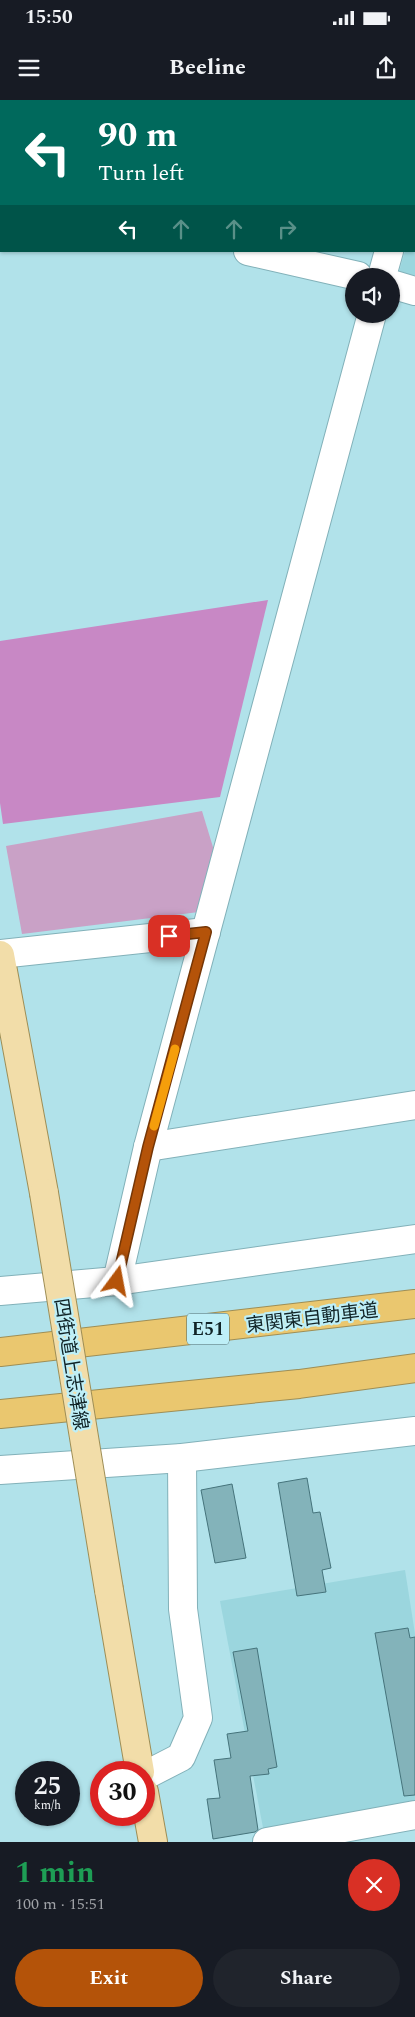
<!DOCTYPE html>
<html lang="en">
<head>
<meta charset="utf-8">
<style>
  :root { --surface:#171b24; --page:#20242c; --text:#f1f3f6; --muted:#9ea1a6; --accent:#b45309 }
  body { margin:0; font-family:Spectral,"Noto Sans JP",serif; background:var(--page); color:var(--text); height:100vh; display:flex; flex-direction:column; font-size:19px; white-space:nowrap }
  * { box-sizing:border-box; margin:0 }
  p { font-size:16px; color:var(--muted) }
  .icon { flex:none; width:28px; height:28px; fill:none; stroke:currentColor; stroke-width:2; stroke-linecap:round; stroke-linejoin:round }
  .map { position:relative; height:1742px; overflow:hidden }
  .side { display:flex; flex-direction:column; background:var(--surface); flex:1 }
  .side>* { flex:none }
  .top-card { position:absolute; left:0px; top:0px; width:415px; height:152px; box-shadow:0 1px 4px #0004; background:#00695c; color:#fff; overflow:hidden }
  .controls { position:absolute; left:345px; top:168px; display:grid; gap:10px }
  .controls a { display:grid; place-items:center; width:55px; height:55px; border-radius:50%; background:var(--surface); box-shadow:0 1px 4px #0004; font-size:25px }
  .speed { position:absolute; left:15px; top:1661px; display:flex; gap:10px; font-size:25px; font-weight:700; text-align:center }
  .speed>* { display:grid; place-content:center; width:65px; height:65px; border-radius:50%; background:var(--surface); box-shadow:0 1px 4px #0004; line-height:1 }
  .speed small { font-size:12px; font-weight:400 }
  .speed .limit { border:8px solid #d22; background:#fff; color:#111 }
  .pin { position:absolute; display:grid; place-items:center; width:42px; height:42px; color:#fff; margin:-21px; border-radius:10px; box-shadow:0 2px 8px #0006 }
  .me { position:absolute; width:55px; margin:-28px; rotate:13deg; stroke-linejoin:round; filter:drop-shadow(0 0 4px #0008) }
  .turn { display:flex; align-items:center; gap:18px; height:105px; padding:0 15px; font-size:22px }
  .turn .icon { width:65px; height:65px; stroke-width:2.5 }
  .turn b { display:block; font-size:35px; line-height:42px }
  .lanes { display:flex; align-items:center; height:48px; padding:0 15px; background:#0003; justify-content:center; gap:25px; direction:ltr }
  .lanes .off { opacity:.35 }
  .round { display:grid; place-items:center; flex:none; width:52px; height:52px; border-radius:26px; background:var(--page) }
  .headline { display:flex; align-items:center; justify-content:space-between; height:85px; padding:0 15px }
  h1 { font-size:30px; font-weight:700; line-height:38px; color:#1e9e55 }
  .primary-button { display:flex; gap:10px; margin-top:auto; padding:10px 15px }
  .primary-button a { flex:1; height:58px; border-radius:30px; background:var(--accent); color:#fff; font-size:20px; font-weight:700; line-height:58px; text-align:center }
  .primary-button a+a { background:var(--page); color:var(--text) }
  .status { display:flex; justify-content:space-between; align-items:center; height:35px; padding:0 25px; background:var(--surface); direction:ltr }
  .status svg { height:14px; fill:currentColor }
  header { display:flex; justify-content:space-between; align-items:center; height:65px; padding:0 15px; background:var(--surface); font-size:22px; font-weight:700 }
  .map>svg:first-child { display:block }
</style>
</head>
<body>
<div class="status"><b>15:50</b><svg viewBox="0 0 49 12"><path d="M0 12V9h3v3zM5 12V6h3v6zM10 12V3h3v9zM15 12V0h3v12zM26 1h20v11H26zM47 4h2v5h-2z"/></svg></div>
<header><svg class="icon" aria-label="menu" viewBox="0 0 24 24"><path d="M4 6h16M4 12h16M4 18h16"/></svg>Beeline<svg class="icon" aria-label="share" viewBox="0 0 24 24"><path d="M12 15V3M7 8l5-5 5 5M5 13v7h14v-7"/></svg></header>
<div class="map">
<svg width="415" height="1742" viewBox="0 0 415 1742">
  <rect width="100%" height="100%" fill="#b1e2ea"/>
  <g fill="#9bd6de">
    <polygon points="415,113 415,181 398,176 405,151 414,151"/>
    <polygon points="405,1470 415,1534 415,1710 264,1733 220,1501"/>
  </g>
  <polygon fill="#c9a1c6" points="202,711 216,757 199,812 22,834 6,746"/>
  <polygon fill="#c888c5" points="268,500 220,697 3,724 0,703 0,541"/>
  <g fill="#83b3ba" stroke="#45737b">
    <polygon points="307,1378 313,1413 320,1412 331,1468 322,1470 326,1492 297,1496 278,1383"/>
    <polygon points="232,1384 246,1458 215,1463 201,1390"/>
    <polygon points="408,1528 410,1538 415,1537 415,1695 404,1696 375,1533"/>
    <polygon points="257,1548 277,1667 268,1669 269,1674 250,1676 258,1730 255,1732 213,1739 207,1699 220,1698 214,1660 231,1658 227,1634 248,1631 233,1552"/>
  </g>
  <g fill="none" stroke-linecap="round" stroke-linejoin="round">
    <defs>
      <g id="minor">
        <polyline points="414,53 415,48"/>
        <polyline points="0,95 1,96"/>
        <polyline points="248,151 358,176"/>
        <polyline points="382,176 389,151"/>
        <polyline points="391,184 415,191"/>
        <polyline points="0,854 206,832"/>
        <polyline points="148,1047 415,1005"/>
        <polyline points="117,1181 148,1047 372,214"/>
        <polyline points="0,1191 117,1181 415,1139"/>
        <polyline points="0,1370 182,1358 415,1331"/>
        <polyline points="144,1676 181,1657 198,1618 183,1509 182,1358"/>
        <polyline points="267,1742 415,1715"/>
      </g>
      <g id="major">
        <polyline points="0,855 44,1093"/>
        <polyline points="109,1490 140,1672"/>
        <polyline points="144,1692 153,1742"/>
      </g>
      <g id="highway">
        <polyline points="0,1252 415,1204"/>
        <polyline points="0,1314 299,1284 415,1268"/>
      </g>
    </defs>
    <use href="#minor" stroke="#82b1b9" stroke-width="30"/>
    <use href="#major" stroke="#9e8e56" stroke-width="30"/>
    <use href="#highway" stroke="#9e8e56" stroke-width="30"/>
    <use href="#minor" stroke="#fff" stroke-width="28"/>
    <use href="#major" stroke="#f2dda9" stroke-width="28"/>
    <use href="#highway" stroke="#eac76f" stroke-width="28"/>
    <defs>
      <polyline id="major-bridge" points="44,1093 109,1490"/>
    </defs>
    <use href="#major-bridge" stroke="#9e8e56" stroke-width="30" stroke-linecap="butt"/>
    <use href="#major-bridge" stroke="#f2dda9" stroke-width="28"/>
  </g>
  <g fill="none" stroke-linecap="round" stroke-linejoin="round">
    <defs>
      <polyline id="route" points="117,1181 148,1047 206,832 169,836"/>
    </defs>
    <use href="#route" stroke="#753606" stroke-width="12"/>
    <use href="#route" stroke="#b45309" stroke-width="9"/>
    <polyline stroke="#f59e0b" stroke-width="9" points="154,1026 175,949"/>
  </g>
  <g text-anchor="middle" stroke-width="4.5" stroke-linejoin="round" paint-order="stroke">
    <rect fill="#beeff7" stroke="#456165" stroke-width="1" x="187" y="1213.5" width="42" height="31" rx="4"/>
    <g font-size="18" font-weight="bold" fill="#112427">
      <text x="208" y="1235">E51</text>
    </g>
    <g font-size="19" fill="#112427" stroke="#beeff7">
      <text transform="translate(312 1217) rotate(-7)" y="7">東関東自動車道</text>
      <text transform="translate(72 1264) rotate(81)" y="7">四街道上志津線</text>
    </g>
  </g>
</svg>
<div class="controls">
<a><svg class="icon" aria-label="sound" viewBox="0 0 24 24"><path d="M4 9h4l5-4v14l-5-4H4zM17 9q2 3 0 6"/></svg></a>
</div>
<div class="speed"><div>25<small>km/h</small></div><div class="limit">30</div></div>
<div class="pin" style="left:169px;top:836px;background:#d93025"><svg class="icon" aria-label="arrive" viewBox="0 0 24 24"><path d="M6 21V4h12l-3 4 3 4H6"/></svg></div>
<svg class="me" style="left:117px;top:1181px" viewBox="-20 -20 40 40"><path d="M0-17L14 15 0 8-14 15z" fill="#b45309" stroke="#fff" stroke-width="4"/></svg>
<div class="top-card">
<div class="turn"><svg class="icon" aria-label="left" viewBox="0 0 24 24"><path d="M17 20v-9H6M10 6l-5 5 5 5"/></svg><div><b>90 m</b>Turn left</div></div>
<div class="lanes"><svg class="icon" aria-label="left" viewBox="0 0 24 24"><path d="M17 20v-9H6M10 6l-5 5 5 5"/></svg><svg class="icon off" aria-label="ahead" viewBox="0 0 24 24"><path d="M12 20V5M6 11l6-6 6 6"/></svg><svg class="icon off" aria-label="ahead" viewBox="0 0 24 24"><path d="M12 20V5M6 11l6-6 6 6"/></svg><svg class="icon off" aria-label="right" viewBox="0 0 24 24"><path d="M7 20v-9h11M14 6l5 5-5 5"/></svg></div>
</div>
</div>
<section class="side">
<div class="headline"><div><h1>1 min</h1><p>100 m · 15:51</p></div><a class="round" style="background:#d93025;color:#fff"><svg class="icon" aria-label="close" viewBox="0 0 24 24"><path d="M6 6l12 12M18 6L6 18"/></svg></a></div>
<div class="primary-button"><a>Exit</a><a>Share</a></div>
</section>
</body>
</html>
